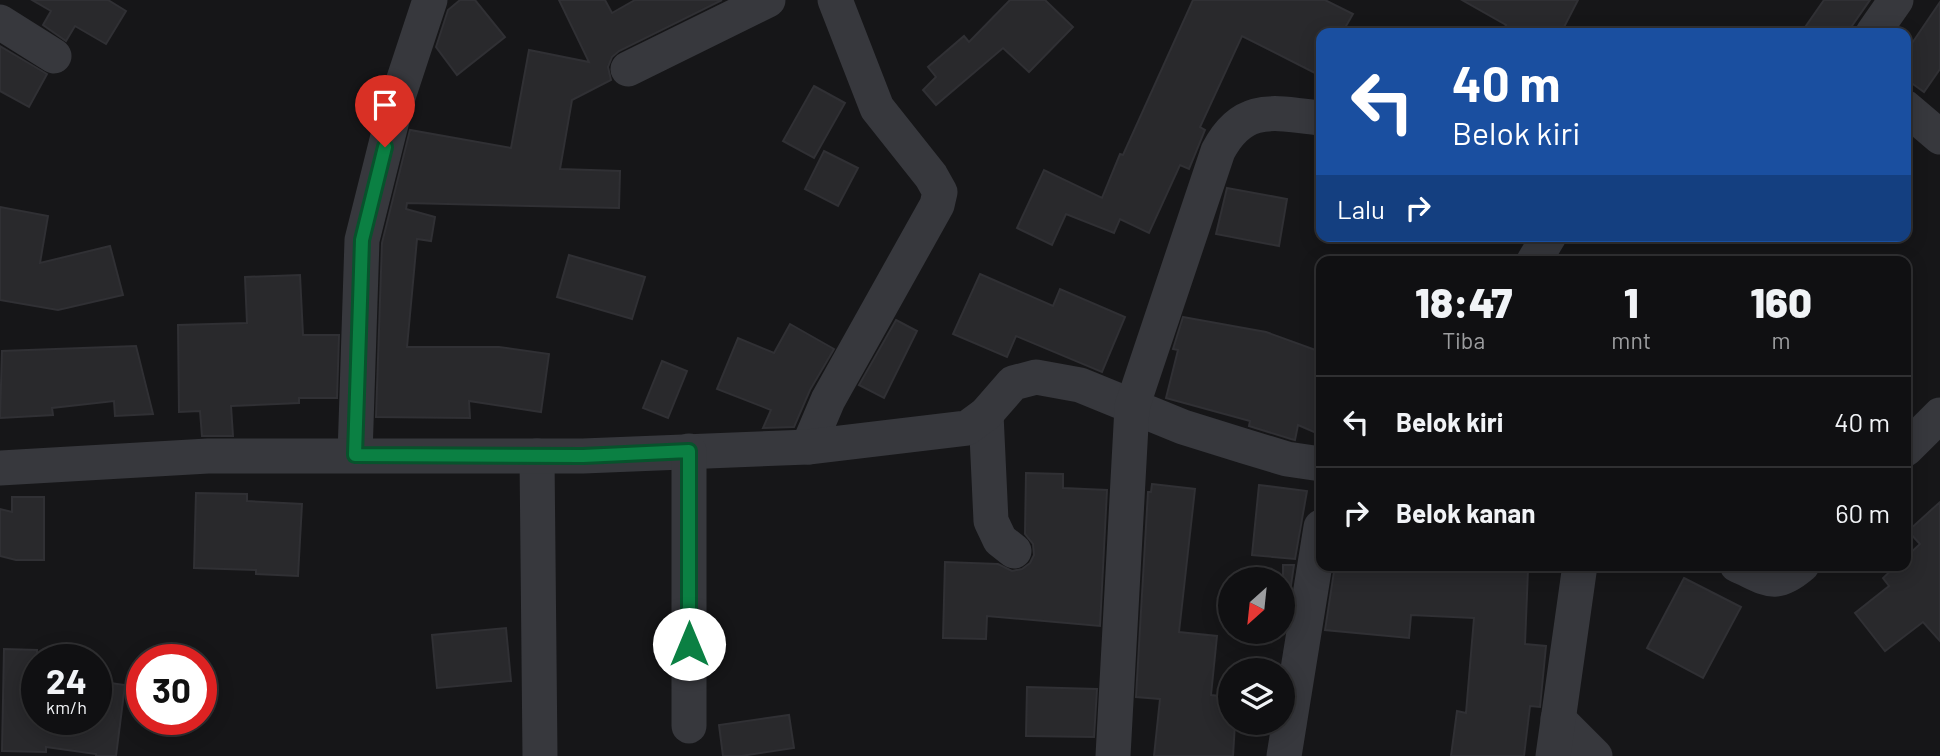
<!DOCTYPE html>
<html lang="id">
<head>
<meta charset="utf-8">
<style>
  :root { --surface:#101012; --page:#19191b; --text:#f1f3f6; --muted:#9c9d9f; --line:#303032 }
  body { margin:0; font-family:Barlow,sans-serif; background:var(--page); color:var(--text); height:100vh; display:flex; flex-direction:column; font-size:26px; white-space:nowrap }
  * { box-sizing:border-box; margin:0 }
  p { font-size:23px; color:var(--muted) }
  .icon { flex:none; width:38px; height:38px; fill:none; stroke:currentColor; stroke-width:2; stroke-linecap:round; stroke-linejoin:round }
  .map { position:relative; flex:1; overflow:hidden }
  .drawer { position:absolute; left:1316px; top:256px; width:595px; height:315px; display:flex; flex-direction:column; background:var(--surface); border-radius:14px; box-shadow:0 4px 18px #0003,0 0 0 2px var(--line) }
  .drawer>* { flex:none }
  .hud { position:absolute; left:1316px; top:28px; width:595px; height:214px; border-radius:14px; box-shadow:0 4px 18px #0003,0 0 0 2px var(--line); background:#1a4fa0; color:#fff; overflow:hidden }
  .needle { width:46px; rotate:207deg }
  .tools { position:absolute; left:1218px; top:567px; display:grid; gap:14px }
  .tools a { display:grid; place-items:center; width:77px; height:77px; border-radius:50%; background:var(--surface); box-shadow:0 4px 18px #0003,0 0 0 2px var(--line); font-size:35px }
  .speed { position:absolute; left:21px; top:644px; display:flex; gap:14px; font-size:35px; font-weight:700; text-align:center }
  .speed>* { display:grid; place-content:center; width:91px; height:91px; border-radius:50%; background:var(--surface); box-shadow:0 4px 18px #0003,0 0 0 2px var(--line); line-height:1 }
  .speed small { font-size:18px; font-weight:400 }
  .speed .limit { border:10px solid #d22; background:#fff; color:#111 }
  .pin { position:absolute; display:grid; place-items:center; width:60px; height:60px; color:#fff; margin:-72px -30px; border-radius:50% 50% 50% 0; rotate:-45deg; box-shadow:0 0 7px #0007 }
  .pin .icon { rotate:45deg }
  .me { position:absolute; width:77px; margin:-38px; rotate:0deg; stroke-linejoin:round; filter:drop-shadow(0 0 5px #0008) }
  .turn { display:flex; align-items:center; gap:24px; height:147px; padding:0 21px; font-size:32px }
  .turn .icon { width:91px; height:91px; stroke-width:2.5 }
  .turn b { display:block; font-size:49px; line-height:60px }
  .then { display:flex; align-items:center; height:66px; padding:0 21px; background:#0003; gap:14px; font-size:26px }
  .eta { display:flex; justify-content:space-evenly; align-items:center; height:119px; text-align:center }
  .eta b { font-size:42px; font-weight:800; line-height:49px }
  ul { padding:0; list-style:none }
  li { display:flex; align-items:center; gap:21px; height:91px; padding:0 21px; border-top:2px solid var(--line) }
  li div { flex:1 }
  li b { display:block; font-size:26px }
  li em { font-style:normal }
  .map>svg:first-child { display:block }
</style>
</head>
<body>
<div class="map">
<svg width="1940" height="756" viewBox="0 0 1940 756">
  <rect width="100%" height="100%" fill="#161618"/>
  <g fill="#29292c" stroke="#303034" stroke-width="2">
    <polygon points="32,0 108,0 126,11 106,44 75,26 66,41 43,25 51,11"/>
    <polygon points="460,0 475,0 505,37 457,75 436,47 448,10"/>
    <polygon points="559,0 605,0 612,13 635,0 722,0 619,51 612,57 608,67 611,80 572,100 560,169 620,171 619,208 407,203 406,209 435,217 431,241 417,239 407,347 499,347 549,354 541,412 469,401 470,418 376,417 382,243 410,130 511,148 529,50 589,62"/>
    <polygon points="1010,0 1045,0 1073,27 1029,72 1003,48 936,105 923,90 936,77 928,67 964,36 969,42"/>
    <polygon points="1193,0 1325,0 1353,14 1342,33 1321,33 1321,76 1242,36 1200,127 1205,130 1189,169 1180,165 1149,233 1120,219 1114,233 1066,214 1052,245 1017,228 1044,170 1102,198 1120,154 1123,155"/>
    <polygon points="1462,0 1578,0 1561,33 1502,33 1506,25"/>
    <polygon points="1824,0 1870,0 1847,33 1801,33"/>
    <polygon points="1940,2 1940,69 1924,92 1906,79 1906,52"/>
    <polygon points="0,46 47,74 29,107 0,91"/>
    <polygon points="814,86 845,103 814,158 783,141"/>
    <polygon points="824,151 858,168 838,206 805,189"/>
    <polygon points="1227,188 1287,199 1279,246 1216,234"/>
    <polygon points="0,207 48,216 40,263 110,246 123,295 58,310 0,300"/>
    <polygon points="569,255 645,277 632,319 557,297"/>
    <polygon points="980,274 1053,306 1060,289 1125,317 1102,372 1016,336 1007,357 953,334"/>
    <polygon points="300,275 303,335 339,335 337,398 299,398 299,403 231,406 233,436 202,436 200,411 179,412 178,325 247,323 245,277"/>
    <polygon points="1183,317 1266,332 1321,352 1321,435 1298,425 1295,440 1291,439 1249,426 1250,421 1166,398 1178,350 1173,349"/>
    <polygon points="896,320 917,331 884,398 859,385"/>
    <polygon points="790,324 834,349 810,390 794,427 763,428 771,410 717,389 738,338 774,353"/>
    <polygon points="136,346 153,414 115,416 114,401 52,408 53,415 0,418 2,351"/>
    <polygon points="662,361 687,371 668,418 643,408"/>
    <polygon points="1026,473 1063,474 1063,488 1107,490 1100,626 987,616 986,639 943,638 945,562 998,564 1012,571 1022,569 1030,563 1034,555 1033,544 1025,534"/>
    <polygon points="1152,484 1195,489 1179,632 1217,636 1211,695 1230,697 1230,723 1235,723 1233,756 1154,756 1160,699 1136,697 1148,492 1151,492"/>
    <polygon points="1259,485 1307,491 1295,559 1252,555"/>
    <polygon points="196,493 247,494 247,501 302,504 298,576 256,574 256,570 194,568"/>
    <polygon points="12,497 44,497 44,560 16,560 0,556 0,509 12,512"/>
    <polygon points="1940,502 1940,641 1923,622 1885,651 1855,613 1889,586 1883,578 1897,565 1906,565 1906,557 1920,544 1908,531"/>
    <polygon points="1283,565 1294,565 1285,626 1283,626"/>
    <polygon points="1335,565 1453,565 1528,569 1525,644 1546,646 1540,707 1530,706 1524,756 1451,756 1457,711 1466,713 1474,618 1411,615 1409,638 1325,630"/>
    <polygon points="1684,578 1741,607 1703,678 1647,648"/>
    <polygon points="506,628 511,681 437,688 432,635"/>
    <polygon points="4,649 37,650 37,719 96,719 96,681 125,685 116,756 96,756 96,754 46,747 46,752 2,751"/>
    <polygon points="1027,687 1097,689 1094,737 1026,736"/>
    <polygon points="789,715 794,748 741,756 723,756 719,725"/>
  </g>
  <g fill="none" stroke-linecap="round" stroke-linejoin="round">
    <g stroke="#37383d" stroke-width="35">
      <polyline points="0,22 54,56"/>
      <polyline points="1873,33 1896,0"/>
      <polyline points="628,69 768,0"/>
      <polyline points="1906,108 1940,137"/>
      <polyline points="1534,261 1549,236"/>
      <polyline points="986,414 991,521 1000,540 1014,551"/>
      <polyline points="808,447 828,400 937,205 940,192 931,176 877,108 835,0"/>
      <polyline points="1906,449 1940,415"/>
      <polyline points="355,455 362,240 397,100 430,0"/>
      <polyline points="537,456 540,756"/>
      <polyline points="0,468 208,456 583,456 808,447 967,428 986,414 1013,383 1036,377 1080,385 1183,427 1244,446 1287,459 1321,464"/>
      <path d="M1737,565c30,13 37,24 65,0"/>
      <polyline points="1558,719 1595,756"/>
      <polyline points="689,726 689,451"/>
      <path d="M1113,756l19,-349 86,-256c25,-48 56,-38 103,-33"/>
      <polyline points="1284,756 1321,527"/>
      <polyline points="1553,756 1580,565"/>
    </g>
  </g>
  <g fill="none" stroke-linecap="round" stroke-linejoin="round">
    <defs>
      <polyline id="route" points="385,147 362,240 355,455 583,456 689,451 689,644"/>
    </defs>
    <use href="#route" stroke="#07532c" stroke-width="18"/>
    <use href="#route" stroke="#0b8043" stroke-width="12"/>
  </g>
</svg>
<div class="tools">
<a><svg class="needle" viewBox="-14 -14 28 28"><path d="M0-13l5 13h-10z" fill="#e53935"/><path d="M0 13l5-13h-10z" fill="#9c9d9f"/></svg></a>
<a><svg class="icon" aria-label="layers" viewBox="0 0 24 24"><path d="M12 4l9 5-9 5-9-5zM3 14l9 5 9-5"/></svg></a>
</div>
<div class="speed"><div>24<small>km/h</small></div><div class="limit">30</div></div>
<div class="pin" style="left:385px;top:147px;background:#d93025"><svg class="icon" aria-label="arrive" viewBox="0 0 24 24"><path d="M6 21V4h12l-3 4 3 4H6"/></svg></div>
<svg class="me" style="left:689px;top:644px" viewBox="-20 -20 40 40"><circle r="19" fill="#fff"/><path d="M0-13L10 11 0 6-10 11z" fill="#0b8043"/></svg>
<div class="hud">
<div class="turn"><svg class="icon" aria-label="left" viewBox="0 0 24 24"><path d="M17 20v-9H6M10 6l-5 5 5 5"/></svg><div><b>40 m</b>Belok kiri</div></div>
<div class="then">Lalu<svg class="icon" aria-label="right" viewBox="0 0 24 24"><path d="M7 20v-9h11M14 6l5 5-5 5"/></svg></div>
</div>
<section class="drawer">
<div class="eta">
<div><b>18:47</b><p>Tiba</p></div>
<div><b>1</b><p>mnt</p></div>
<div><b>160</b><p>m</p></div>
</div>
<ul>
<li><svg class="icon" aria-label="left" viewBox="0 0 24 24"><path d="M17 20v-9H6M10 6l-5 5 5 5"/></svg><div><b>Belok kiri</b></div><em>40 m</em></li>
<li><svg class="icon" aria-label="right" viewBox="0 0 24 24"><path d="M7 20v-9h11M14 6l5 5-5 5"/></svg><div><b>Belok kanan</b></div><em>60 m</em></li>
</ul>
</section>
</div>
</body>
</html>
